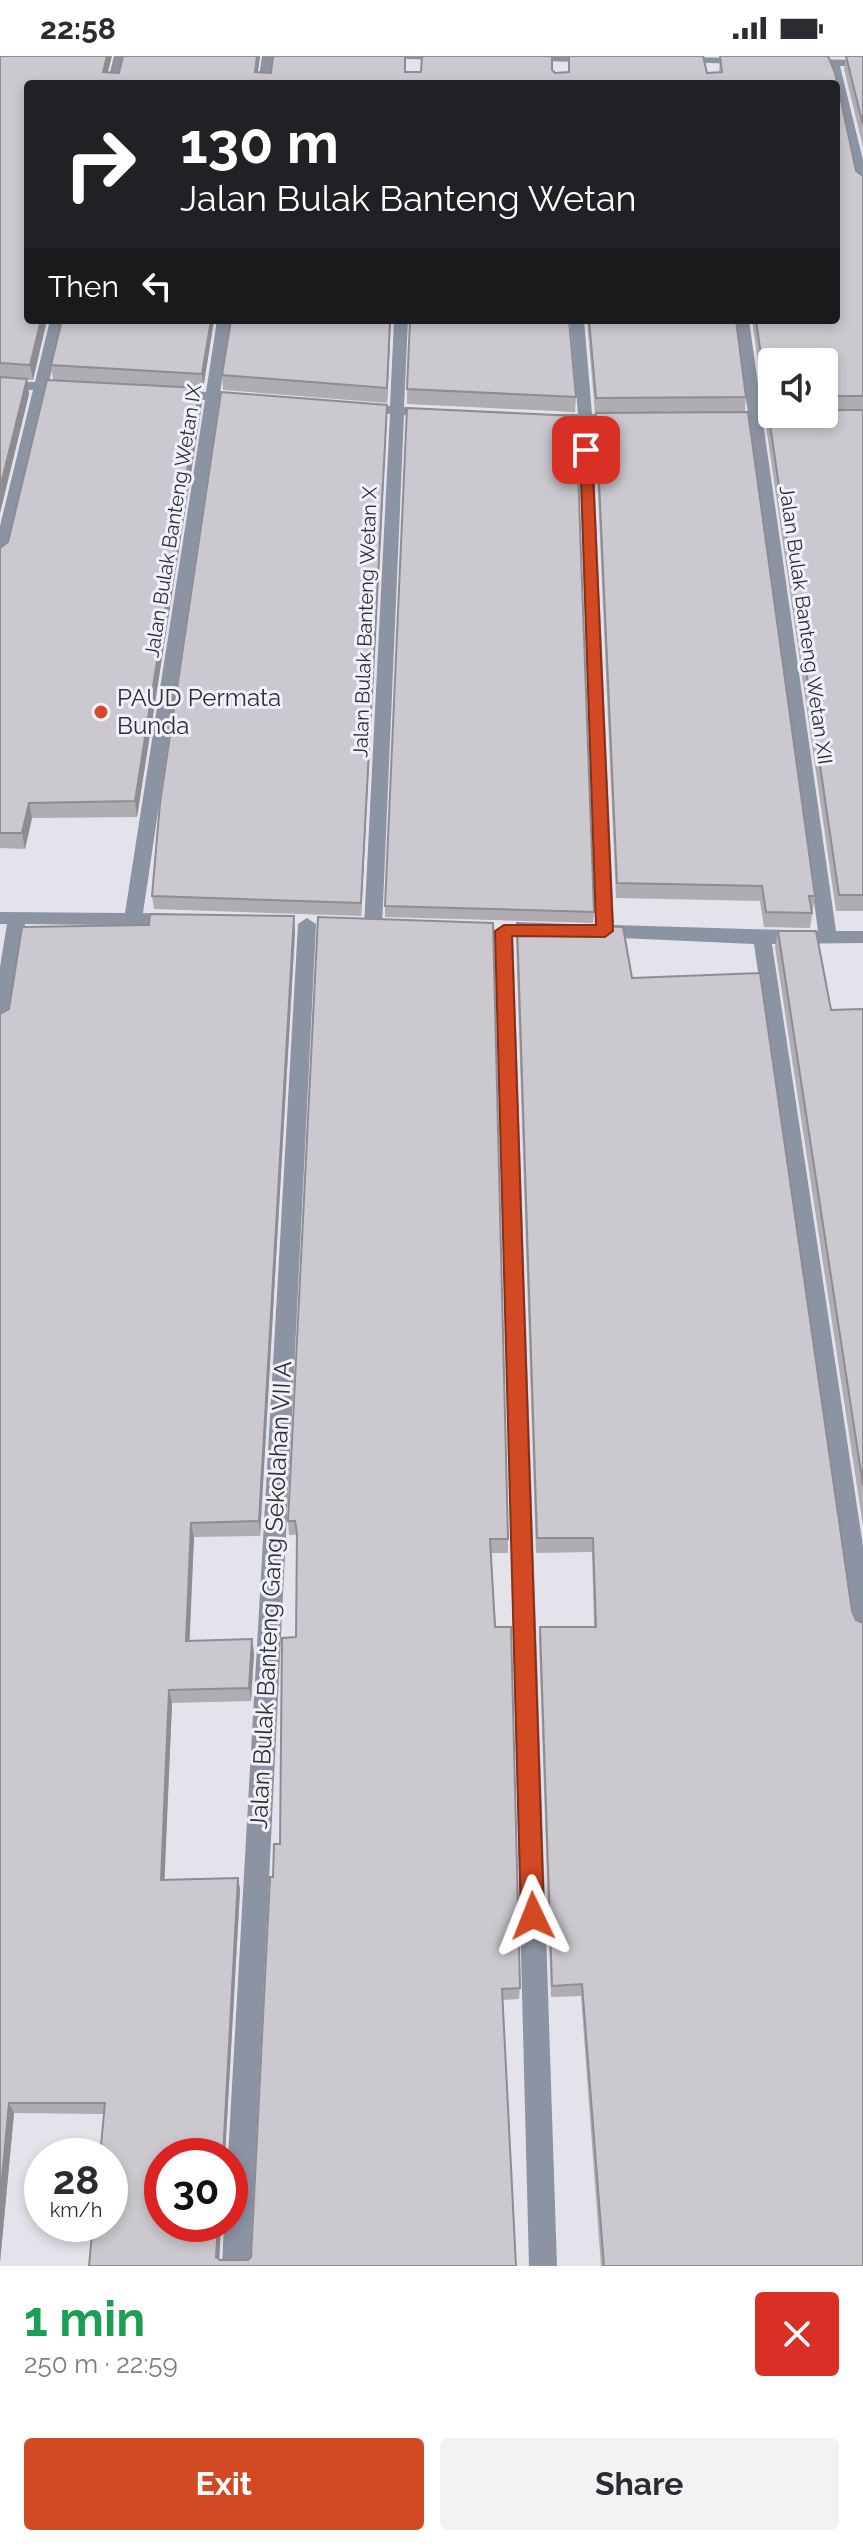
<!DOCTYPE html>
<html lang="en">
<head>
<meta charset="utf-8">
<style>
  :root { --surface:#fff; --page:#f2f2f3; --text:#2b2b33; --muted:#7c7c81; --accent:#d24924 }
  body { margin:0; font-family:Raleway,sans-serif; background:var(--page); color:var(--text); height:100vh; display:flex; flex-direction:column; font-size:30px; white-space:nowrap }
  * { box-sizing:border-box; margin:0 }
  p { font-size:26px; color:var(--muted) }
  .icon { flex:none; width:44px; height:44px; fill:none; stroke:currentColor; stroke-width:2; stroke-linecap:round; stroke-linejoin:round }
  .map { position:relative; height:2210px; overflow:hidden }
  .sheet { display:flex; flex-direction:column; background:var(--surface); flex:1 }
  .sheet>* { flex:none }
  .hud { position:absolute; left:24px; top:24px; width:816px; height:244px; border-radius:8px; box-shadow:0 4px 12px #0003; background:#202124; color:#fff; overflow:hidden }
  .controls { position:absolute; left:758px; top:292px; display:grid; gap:16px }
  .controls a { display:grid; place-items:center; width:80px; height:80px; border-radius:8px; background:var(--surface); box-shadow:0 4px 12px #0003; font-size:40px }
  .speed { position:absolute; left:24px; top:2082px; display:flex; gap:16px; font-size:40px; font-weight:700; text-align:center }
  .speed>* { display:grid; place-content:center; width:104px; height:104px; border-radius:50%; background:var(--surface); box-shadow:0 4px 12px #0003; line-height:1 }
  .speed small { font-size:20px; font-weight:400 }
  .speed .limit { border:12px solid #d22; background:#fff; color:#111 }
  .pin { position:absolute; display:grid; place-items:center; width:68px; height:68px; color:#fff; margin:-34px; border-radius:16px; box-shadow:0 4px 12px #0006 }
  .me { position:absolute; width:88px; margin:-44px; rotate:358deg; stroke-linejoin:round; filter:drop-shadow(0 0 6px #0008) }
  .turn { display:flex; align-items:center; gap:28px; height:168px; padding:0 24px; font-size:36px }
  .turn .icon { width:104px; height:104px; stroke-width:2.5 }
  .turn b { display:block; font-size:56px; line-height:68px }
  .then { display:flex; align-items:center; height:76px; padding:0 24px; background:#0003; gap:16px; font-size:30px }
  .round { display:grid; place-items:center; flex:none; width:84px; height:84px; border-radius:8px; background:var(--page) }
  .overview { display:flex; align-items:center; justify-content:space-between; height:136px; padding:0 24px }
  h1 { font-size:48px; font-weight:700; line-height:60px; color:#1e9e55 }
  .primary-button { display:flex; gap:16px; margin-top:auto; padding:16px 24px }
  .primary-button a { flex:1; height:92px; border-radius:8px; background:var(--accent); color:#fff; font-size:32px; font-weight:700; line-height:92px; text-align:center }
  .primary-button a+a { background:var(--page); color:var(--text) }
  .status { display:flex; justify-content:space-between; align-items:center; height:56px; padding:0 40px; background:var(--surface); direction:ltr }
  .status svg { height:22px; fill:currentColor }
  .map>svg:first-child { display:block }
</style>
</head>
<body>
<div class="status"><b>22:58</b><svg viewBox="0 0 49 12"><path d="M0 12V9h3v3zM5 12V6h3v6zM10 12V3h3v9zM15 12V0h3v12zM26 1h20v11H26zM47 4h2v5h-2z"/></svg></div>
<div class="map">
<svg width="863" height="2210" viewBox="0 0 863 2210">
  <rect width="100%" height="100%" fill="#e4e3eb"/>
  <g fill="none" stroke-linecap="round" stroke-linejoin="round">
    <g fill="#8c93a2" fill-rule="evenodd">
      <polygon points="114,0 126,0 119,28 107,28"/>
      <polygon points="262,0 274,0 270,28 258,28"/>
      <polygon points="401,0 452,0 453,1 447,4 407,3"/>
      <polygon points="523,0 596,0 601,3 595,6 527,5 523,4"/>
      <polygon points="679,1 743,2 749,5 743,8 675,6 673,4"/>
      <polygon points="803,3 863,4 863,10 840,10 863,104 863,132 857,128 836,41 836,28 833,28 828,10 799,8 799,4"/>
      <polygon points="50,264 64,264 49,326 72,327 79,331 72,335 47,334 8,501 0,506 0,470 33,334 0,333 0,325 35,326"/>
      <polygon points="217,264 231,264 220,337 248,339 255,343 248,347 219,345 143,857 175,858 184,864 175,870 25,868 9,968 0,975 0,911 7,868 0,868 0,856 125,857 205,344 176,342 169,338 176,334 206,336"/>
      <polygon points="394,264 408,264 404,351 431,353 438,357 431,361 404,359 382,871 373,877 364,871 390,358 359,356 352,352 359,348 390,350"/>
      <polygon points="570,264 584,264 592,358 623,359 630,363 623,367 592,367 614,869 818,875 749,366 723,366 716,362 723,358 748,357 735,264 749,264 762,357 800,358 802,361 795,365 763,366 836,875 863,875 863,887 772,888 863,1490 863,1579 855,1576 851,1568 754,888 599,881 590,875 596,870 578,367 551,366 544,362 551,358 578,358"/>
      <polygon points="307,862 316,868 250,2210 222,2210 224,2168 230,2168 228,2100 298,868"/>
      <polygon points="504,869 513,875 557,2210 529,2210 495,875"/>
    </g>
  </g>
  <g fill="#afacb2" fill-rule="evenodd">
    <path d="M0,0l108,16 11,1 4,-17h137l-2,16h147l147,-2 3,3 13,-1 1,-16 138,17 12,-1 1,-16h143v91l-19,-78 2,-12h-18l28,114 7,5v735h-27l-70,-485 2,-14h-3l-13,-92h84l-808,-236v236h19l-14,60h-6l2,14 -29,119zM772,306h52v52h-52z"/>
    <polygon points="214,264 203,333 200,333 202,347 137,761 32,762 25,793 0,792 0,492 8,486 53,324 51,309"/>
    <polygon points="231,264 391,264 387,347 223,334 222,319"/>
    <polygon points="587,264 736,264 746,341 745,356 595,357"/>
    <polygon points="407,333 576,341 575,356 407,348"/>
    <polygon points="387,349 361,860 154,853 152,840"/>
    <polygon points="596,357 815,840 810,872 764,871 760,845 616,842 595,371"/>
    <polygon points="385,850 594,856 593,867 385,861"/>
    <polygon points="318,861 508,1483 508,1497 491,1497 520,1932 519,1943 503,1944 516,2210 89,2210 104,2058 14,2057 0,2206 0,958 295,876 260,1480 194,1481 189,1585 254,1596 251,1645 172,1647 164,1824 238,1822 240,1834 225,2100 162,2168 221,2168 219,2204 248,2204 251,2201 273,1821 280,1788 296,1581 297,1484 296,1479 289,1479 288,1465"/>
    <polygon points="517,867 632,922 852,1555 856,1564 863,2210 601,2210 581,1940 551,1941 539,1585 540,1571 594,1571 592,1496 536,1497 516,883"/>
    <polygon points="778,875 831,954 863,953 863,1470 775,891"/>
  </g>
  <g fill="#8f8c91">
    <polygon points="107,0 112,0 105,28 103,16"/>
    <polygon points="257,0 260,0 256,28 255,16"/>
    <polygon points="41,264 47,264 33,324 30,309"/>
    <polygon points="211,264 214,264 203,333 202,318"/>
    <polygon points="390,264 391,264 387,347 387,332"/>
    <polygon points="27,323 29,338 0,457 0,432"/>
    <polygon points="200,332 202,347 137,761 135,745"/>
    <polygon points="387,349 387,362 361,860 361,847"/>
    <polygon points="29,747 32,762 25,793 22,777"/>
    <polygon points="294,860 295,876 260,1480 259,1465"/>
    <polygon points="191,1467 194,1481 189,1598 186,1585"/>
    <polygon points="252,1583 254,1596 251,1645 249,1632"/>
    <polygon points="169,1634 172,1647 164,1836 161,1824"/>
    <polygon points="238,1822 240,1834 225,2100 223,2100"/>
    <polygon points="9,2047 14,2057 0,2206 0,2144"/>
    <polygon points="218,2168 221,2168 219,2210 216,2201"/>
  </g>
  <g fill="#ccc8cf" stroke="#8f8c91" stroke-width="2">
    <polygon points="0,0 107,0 103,16 119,17 123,0 257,0 255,16 271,17 273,0 405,0 405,16 421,16 422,0 552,0 552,14 555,17 569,16 569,0 703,0 707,17 722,16 720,0 828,0 835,17 856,115 863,120 863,340 824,340 824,306 772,306 772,341 767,341 756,264 836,264 836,28 28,28 28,264 41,264 30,309 0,307"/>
    <polygon points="846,0 863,0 863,69"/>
    <polygon points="62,264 211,264 202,318 51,309"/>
    <polygon points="231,264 390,264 387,332 222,319"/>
    <polygon points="410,264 569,264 576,341 407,333"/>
    <polygon points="589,264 736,264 746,341 596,342"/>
    <polygon points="0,321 27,323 0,432"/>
    <polygon points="47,324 200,332 135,745 29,747 22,777 0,777 0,492 8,486"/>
    <polygon points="221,336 387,349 361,847 152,840 160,747"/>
    <polygon points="407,352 576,360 594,856 385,850"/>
    <polygon points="824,354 863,354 863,839 839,839 768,355 772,355 772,358 824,358"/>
    <polygon points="748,356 815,840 809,840 812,857 766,856 762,830 617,827 596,357"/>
    <polygon points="150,858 294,860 259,1465 191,1467 186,1585 252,1583 249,1632 169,1634 161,1824 238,1822 223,2100 162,2100 162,2168 218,2168 216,2201 220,2204 248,2204 251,2201 270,1821 273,1821 274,1788 280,1788 282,1582 296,1581 297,1477 295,1465 288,1465 318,861 493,867 508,1483 490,1483 495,1571 511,1571 520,1932 502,1933 516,2210 89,2210 93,2168 110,2168 110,2100 100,2100 105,2047 9,2047 0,2144 0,958 9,953 22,871 149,869"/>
    <polygon points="517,867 623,871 632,922 760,917 852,1555 856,1564 863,1567 863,2210 604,2210 582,1928 552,1930 540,1571 596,1571 593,1482 537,1482"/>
    <polygon points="778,875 816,875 831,954 863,953 863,1429"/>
  </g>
  <polygon fill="#d24924" stroke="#882f17" stroke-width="2" points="586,390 592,394 613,875 605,881 512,880 544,1860 541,1868 533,1872 524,1868 521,1860 495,875 504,869 596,869 580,394"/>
  <circle fill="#d24924" stroke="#f1f1f9" stroke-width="3" cx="101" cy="656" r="8"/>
  <g text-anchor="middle" stroke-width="6" stroke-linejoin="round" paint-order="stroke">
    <g font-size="20" fill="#303033" stroke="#f1f1f9">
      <text transform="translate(173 465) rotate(-81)" y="7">Jalan Bulak Banteng Wetan IX</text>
      <text transform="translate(365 566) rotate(-88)" y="7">Jalan Bulak Banteng Wetan X</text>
      <text transform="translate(806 569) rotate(82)" y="7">Jalan Bulak Banteng Wetan XII</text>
    </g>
    <g font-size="24" fill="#303033" stroke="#f1f1f9" text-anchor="start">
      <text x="117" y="650">PAUD Permata<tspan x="117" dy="28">Bunda</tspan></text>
    </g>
    <g font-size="24" fill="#303033" stroke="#f1f1f9">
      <text transform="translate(271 1539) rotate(-87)" y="8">Jalan Bulak Banteng Gang Sekolahan VII A</text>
    </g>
  </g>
</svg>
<div class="controls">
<a><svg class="icon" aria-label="sound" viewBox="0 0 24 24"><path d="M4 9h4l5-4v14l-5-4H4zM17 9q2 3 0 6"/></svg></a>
</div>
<div class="speed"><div>28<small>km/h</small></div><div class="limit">30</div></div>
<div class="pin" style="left:586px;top:394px;background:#d93025"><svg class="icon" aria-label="arrive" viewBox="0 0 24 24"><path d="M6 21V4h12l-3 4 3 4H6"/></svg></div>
<svg class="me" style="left:533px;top:1860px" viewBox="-20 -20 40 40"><path d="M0-17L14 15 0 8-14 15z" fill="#d24924" stroke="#fff" stroke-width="4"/></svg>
<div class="hud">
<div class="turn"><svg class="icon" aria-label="right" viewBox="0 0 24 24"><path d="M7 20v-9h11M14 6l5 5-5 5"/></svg><div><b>130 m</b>Jalan Bulak Banteng Wetan</div></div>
<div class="then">Then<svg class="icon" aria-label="left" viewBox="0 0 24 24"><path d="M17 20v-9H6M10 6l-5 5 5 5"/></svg></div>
</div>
</div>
<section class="sheet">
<div class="overview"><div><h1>1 min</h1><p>250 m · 22:59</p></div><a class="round" style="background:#d93025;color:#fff"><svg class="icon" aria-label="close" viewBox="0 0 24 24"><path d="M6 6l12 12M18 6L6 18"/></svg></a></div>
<div class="primary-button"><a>Exit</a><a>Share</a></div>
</section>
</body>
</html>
